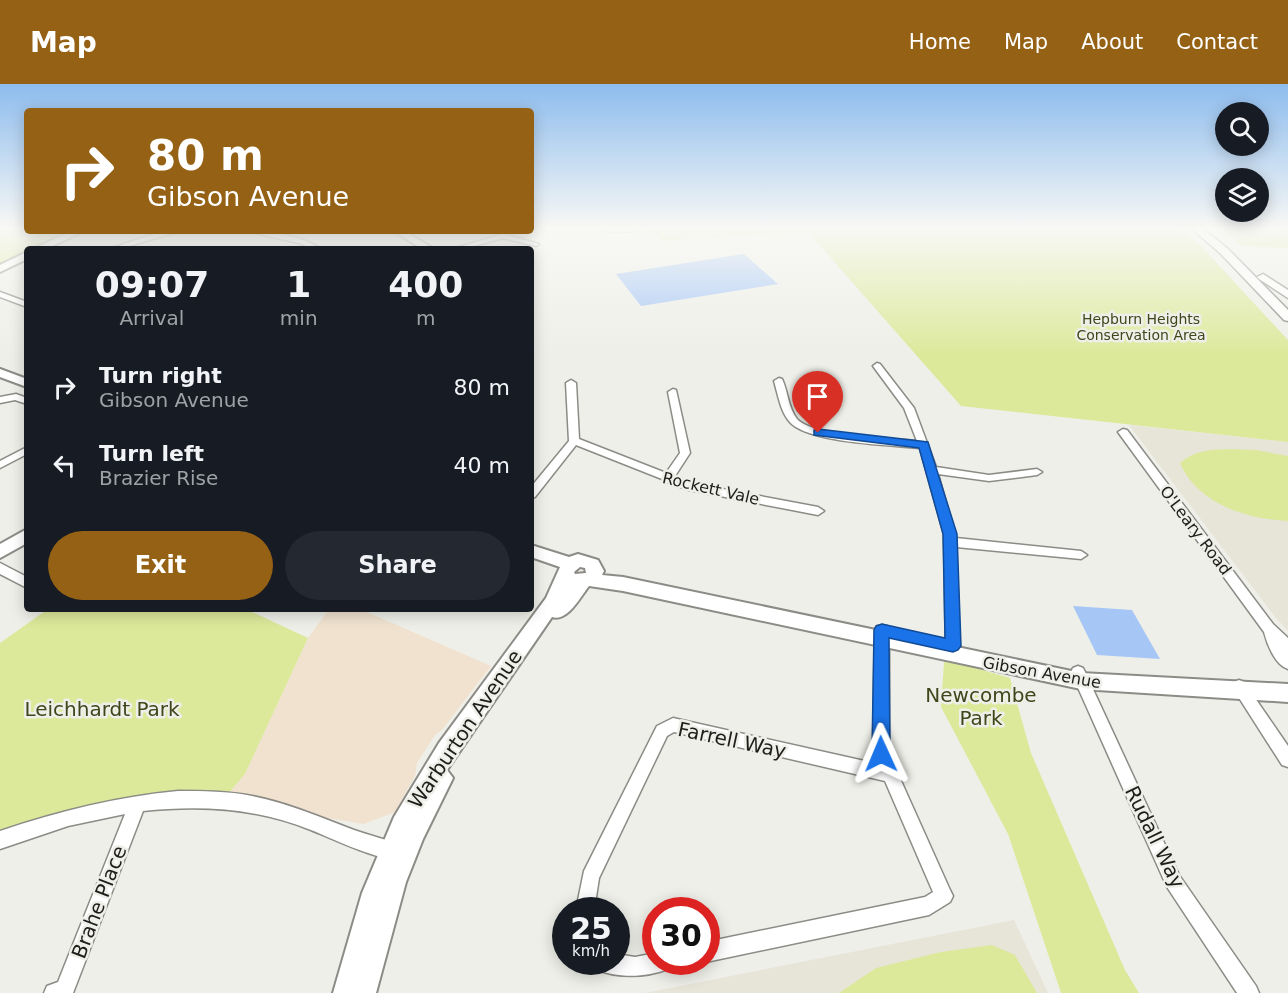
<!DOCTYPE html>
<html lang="en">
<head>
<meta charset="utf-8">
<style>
  :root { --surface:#171b24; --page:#242831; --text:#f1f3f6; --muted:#9ea1a6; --accent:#956215 }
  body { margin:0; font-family:"DejaVu Sans",sans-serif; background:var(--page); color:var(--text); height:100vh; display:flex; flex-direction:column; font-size:22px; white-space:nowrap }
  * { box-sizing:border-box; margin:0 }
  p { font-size:20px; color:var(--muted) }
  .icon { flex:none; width:33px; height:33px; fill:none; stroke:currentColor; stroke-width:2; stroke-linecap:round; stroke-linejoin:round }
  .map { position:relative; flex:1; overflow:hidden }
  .side { position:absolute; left:24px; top:162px; width:510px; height:366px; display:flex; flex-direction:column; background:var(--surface); border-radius:6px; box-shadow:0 3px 15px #0003 }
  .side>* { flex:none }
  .guide { position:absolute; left:24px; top:24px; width:510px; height:126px; border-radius:6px; box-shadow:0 3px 15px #0003; background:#956215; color:#fff; overflow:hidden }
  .fabs { position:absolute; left:1215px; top:18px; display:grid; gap:12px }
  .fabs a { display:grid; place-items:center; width:54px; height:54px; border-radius:50%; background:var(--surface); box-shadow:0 3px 15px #0003; font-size:30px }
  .speed { position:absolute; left:552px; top:813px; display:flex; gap:12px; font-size:30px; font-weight:700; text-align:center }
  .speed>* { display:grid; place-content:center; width:78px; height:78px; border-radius:50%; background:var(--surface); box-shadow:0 3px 15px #0003; line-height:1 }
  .speed small { font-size:15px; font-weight:400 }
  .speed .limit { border:9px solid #d22; background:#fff; color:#111 }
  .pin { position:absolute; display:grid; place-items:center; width:51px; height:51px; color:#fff; margin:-62px -26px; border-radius:50% 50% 50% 0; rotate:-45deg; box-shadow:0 0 6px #0007 }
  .pin .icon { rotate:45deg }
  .me { position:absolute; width:66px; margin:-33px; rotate:359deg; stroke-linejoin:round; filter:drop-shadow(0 0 4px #0008) }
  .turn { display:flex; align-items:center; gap:21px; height:126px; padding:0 24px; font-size:27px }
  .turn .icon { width:78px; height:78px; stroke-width:2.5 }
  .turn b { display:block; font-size:42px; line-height:51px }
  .eta { display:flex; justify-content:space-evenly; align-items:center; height:102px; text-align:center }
  .eta b { font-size:36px; font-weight:600; line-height:42px }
  .cta { display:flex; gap:12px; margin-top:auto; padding:12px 24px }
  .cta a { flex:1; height:69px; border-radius:36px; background:var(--accent); color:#fff; font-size:24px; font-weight:600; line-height:69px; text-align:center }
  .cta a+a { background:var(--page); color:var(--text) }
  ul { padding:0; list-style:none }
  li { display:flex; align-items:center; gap:18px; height:78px; padding:0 24px }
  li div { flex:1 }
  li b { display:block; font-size:22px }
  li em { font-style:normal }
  header { display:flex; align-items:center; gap:36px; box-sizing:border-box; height:84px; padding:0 30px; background:var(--accent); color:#fff }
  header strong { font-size:28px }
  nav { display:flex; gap:33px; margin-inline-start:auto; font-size:21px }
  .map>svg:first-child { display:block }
</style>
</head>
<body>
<header>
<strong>Map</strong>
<nav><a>Home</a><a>Map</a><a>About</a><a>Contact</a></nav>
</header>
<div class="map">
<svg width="1288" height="909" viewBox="0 0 1288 909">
  <rect width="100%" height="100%" fill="#efefe9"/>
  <polygon fill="#f0e2cf" points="329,525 360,525 491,582 442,646 435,651 417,679 415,692 395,728 364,740 222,717 245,690 308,554"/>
  <g fill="#e7e4d8">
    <polygon points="1129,341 1288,358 1288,547 1276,534"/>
    <polygon points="1014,836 1048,909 645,909"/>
  </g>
  <g fill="#dce99b">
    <polygon points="0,144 27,144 27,147 72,148 39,165 27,165 27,171 0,184"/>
    <polygon points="641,144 1179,144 1201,162 1288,256 1288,358 961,322 808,148 661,157 656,151"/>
    <polygon points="1220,144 1288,144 1288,164 1242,162"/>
    <path d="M1256,366l32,6v65c-42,-2 -90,-17 -108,-58 20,-18 50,-13 76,-13z"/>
    <polygon points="48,525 246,525 308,554 245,690 222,717 178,714 0,757 0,559"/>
    <polygon points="944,578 962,580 1010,594 1031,669 1125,886 1139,909 1061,909 1008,750 941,623"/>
    <polygon points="992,861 1015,871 1037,909 839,909 876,884 941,868"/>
  </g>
  <g fill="#a6c7f6">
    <polygon points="744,170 778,200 641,222 616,190"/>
    <polygon points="1073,522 1132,526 1160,575 1097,571"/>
  </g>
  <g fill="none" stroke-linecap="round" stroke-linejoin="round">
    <defs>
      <g id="street">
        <polygon points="598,144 639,144 640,145 637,147 613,148"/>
        <polygon points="168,147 180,147 119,165 109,165 148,152"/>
        <path d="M245,147c24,0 56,4 76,18h-8l-14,-6z"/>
        <polygon points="503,150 539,160 536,162 503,154 463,165 452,165"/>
        <polygon points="0,208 27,218 27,223 0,213"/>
        <path d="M877,279l3,1 34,44 22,59 53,8 48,-6 5,3 -5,3 -48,6 -51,-7 18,64 125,13 6,4 -6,4 -125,-12 4,108 -2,4 -5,2 -5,-2 -2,-4 -2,-121 -24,-86c-29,-3 -114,-5 -131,-27 -9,-11 -11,-27 -15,-40l5,-3 3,1c6,12 6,29 15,40 17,18 95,20 120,22l-13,-33 -31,-42z"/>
        <polygon points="571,296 576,299 579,355 666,389 680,369 668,308 673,305 676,306 690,369 675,392 691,399 818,423 824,427 818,431 689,406 670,399 663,398 662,395 576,361 535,413 531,414 531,403 569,357 566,299"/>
        <polygon points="16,310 27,314 27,320 15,316 0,319 0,313"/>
        <path d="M1123,345l4,1 146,194 15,14v31c-13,-4 -21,-25 -24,-37l-146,-200z"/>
        <polygon points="27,363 27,370 0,384 0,377"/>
        <polygon points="0,479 27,493 27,504 0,490"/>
        <polygon points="882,541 887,542 889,546 889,670 950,806 953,812 950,818 929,831 706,878 706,858 925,813 933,808 885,697 674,648 667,652 599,794 594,826 576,826 584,787 657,642 673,634 878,680 873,670 875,546 877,542"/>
        <polygon points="1078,582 1083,584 1085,588 1179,791 1256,902 1259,909 1237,909 1167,803 1071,588 1073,584"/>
        <polygon points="1239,596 1244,598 1288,662 1288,683 1282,681 1234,606 1232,602 1234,598"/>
        <path d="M178,707c25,0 50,0 74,5 36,7 68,21 102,34 16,6 33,9 48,16l3,6 -3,6c-16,7 -73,-21 -91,-28 -55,-22 -109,-25 -168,-19l-70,182h-29l3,-7 11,-4 67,-168 -57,12 -68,23v-18c59,-20 116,-34 178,-40z"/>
        <path d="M656,869v9h15l-3,7c-23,9 -51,9 -74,0l-3,-7h25v-8l19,3z"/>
      </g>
      <g id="secondary">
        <polygon points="72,147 84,147 46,165 33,165"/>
        <polygon points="394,147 404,147 434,165 422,165"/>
        <polygon points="27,168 27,175 0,188 0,181"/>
        <polygon points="0,285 27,295 27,303 0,293"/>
        <polygon points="27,445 27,459 0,474 0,460"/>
        <path d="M531,461l38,12 9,-3 20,6 6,11 -2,4 21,2 458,96 207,11v18l-207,-13 -458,-98 -34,-5c-9,11 -21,36 -37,31l-105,153 6,8 -30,61 -17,43 -30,111h-43l29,-100 32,-76 45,-74 107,-145 14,-31 -29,-10zM580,483l5,1 1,5 -11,1 -1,-2z"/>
      </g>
      <g id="primary">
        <polygon points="1191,144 1202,144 1228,165 1288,226 1288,237 1284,236 1220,169"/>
        <polygon points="1263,190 1288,206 1288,214 1259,195 1257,193"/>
      </g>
    </defs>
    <use href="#street" stroke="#8c8b86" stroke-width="3"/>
    <use href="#secondary" stroke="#8c8b86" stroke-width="4"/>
    <use href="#primary" stroke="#8c8b86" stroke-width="3"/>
    <use href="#street" fill="#fff" fill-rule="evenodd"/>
    <use href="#secondary" fill="#fff" fill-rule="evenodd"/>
    <use href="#primary" fill="#fff" fill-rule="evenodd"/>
  </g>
  <linearGradient id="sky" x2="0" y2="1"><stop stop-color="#8dbcee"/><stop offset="0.53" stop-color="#f8f8f5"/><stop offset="1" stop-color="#f8f8f5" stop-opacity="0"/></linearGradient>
  <rect width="1288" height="271" fill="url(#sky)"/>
  <polygon fill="#1a73e8" stroke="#114b97" stroke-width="1.5" points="818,345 928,358 957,450 961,562 958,566 953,568 889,554 890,670 888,676 881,678 875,676 872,670 874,546 876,542 882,540 945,554 943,450 919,364 814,351 814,346"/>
  <g text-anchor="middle" stroke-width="5" stroke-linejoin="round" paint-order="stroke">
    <g font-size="14" fill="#40461c" stroke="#efefe9">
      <text x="1141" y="240">Hepburn Heights<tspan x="1141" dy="16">Conservation Area</tspan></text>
    </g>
    <g font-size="16" fill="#1e1d1b" stroke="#efefe9">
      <text transform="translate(711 404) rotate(13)" y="6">Rockett Vale</text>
      <text transform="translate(1196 446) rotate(53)" y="6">O'Leary Road</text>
      <text transform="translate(1042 588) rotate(10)" y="6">Gibson Avenue</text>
    </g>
    <g font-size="20" fill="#40461c" stroke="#efefe9">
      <text x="981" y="618">Newcombe<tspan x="981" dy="23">Park</tspan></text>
      <text x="102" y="632">Leichhardt Park</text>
    </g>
    <g font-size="20" fill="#1e1d1b" stroke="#efefe9">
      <text transform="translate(465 645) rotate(-56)" y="7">Warburton Avenue</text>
      <text transform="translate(732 656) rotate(12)" y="7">Farrell Way</text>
      <text transform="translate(1155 753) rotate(64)" y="7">Rudall Way</text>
      <text transform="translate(99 818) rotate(-69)" y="7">Brahe Place</text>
    </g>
  </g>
</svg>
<div class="fabs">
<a><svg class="icon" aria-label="search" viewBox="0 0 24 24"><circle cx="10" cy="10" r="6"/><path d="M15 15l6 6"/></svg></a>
<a><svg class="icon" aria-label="layers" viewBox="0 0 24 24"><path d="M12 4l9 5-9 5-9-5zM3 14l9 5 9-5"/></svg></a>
</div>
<div class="speed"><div>25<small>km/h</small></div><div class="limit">30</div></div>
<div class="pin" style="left:818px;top:349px;background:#d93025"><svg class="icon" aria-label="arrive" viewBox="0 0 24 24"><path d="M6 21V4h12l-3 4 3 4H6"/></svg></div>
<svg class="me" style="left:881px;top:670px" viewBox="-20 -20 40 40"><path d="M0-17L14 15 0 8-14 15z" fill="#1a73e8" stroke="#fff" stroke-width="4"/></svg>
<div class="guide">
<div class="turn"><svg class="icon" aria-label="right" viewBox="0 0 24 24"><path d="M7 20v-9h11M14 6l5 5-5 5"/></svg><div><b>80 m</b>Gibson Avenue</div></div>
</div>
<section class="side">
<div class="eta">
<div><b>09:07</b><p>Arrival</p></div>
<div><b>1</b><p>min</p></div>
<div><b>400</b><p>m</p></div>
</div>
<ul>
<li><svg class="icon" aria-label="right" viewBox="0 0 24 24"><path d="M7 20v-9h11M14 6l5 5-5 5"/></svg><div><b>Turn right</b><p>Gibson Avenue</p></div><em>80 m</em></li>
<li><svg class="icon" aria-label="left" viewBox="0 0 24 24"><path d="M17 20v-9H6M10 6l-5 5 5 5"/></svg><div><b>Turn left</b><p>Brazier Rise</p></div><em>40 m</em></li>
</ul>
<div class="cta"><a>Exit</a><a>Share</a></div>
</section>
</div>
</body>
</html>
